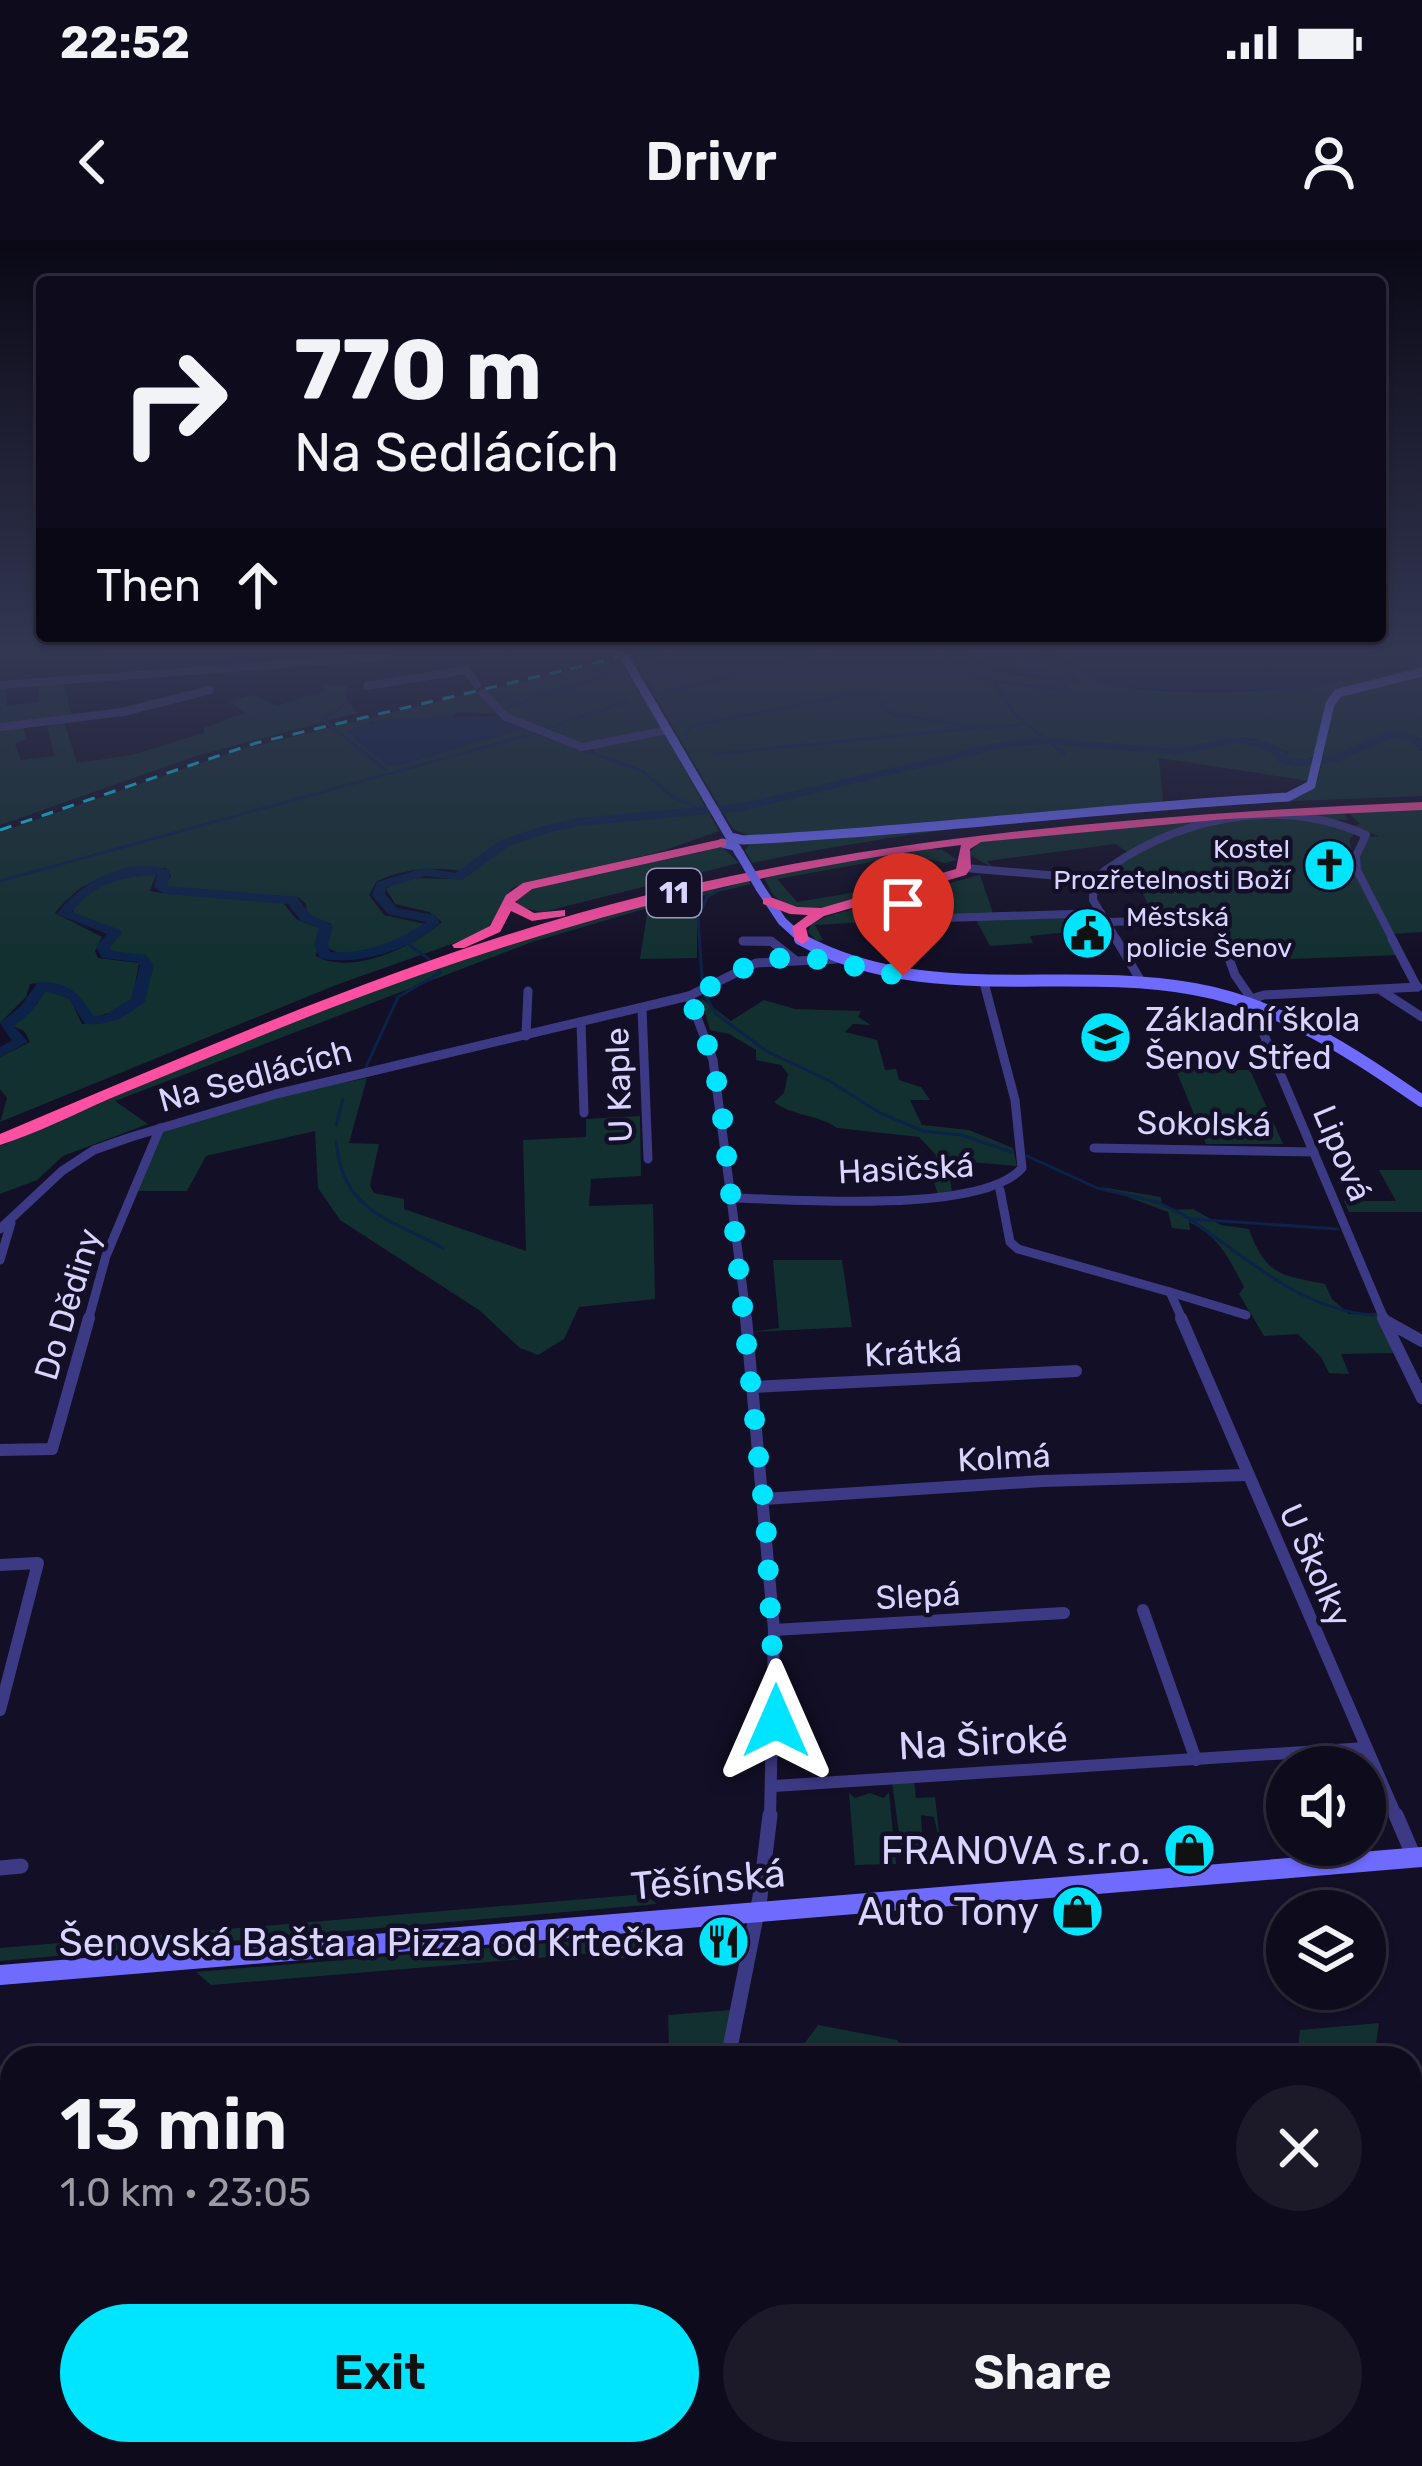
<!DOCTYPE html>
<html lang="en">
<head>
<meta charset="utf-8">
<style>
  :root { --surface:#0e0b1c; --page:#1c1929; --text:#f1f3f6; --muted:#9b9ba3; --line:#2e2b3b; --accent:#00e5ff }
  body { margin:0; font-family:Rubik,sans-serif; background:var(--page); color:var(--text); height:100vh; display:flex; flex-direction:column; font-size:45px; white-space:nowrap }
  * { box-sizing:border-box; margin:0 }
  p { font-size:39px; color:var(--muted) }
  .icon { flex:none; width:66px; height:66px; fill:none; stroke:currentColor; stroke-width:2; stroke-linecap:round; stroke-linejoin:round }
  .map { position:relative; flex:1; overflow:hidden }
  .drawer { position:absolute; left:0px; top:1806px; width:1422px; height:420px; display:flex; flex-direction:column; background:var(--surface); border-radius:36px 36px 0 0; box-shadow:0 3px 9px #0004,0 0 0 3px var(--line) }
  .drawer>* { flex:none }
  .top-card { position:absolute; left:36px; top:36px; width:1350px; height:366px; border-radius:12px; box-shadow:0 3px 9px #0004,0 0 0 3px var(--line); background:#0e0b1c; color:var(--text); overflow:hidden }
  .fabs { position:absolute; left:1266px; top:1506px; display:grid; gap:24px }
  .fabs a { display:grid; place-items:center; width:120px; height:120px; border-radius:50%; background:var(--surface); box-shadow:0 3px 9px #0004,0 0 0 3px var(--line); font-size:60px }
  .pin { position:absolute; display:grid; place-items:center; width:102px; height:102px; color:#fff; margin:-123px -51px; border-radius:50% 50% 50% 0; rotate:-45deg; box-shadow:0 0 12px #0007 }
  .pin .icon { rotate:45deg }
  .me { position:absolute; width:132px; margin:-66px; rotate:0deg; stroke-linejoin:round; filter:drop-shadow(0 0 9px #0008) }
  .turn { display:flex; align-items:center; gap:42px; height:252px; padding:0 60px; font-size:54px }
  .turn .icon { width:156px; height:156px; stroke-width:2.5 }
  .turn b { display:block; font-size:84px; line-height:102px }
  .then { display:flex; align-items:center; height:114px; padding:0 60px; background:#0003; gap:24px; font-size:45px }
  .round { display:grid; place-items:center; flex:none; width:126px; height:126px; border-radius:63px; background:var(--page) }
  .summary { display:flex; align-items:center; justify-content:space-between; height:204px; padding:0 60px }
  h1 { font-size:72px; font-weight:600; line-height:90px }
  .action { display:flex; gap:24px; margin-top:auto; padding:24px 60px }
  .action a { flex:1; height:138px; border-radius:72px; background:var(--accent); color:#111; font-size:48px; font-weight:600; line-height:138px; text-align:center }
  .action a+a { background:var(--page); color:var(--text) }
  .status { display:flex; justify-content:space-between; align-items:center; height:84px; padding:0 60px; background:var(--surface); direction:ltr }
  .status svg { height:33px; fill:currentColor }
  header { display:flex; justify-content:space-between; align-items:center; height:156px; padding:0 60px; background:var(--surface); font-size:54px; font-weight:600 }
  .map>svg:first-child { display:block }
</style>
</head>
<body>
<div class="status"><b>22:52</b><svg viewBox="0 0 49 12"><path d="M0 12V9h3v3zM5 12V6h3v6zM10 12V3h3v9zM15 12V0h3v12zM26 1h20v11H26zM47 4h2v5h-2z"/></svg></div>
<header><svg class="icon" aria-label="back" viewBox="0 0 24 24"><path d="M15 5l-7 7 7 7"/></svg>Drivr<svg class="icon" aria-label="person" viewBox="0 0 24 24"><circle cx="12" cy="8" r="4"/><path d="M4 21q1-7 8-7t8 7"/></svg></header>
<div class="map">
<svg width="1422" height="2226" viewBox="0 0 1422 2226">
  <rect width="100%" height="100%" fill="#130f26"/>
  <g fill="#12302f">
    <polygon points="0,410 120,410 105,412 109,427 3,430"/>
    <path d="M660,410h303c25,29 80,30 117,31l-46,-31c35,0 50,31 82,36 102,15 207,2 306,-21v5l-82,18 -14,13 -12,56 -21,5 -7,-3 2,-7c-51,-23 -47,-14 -96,-3 -16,3 -34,0 -50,0 35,13 69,-12 105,-7 23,3 29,18 50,24l17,-6 -5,21 -150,-23 4,43 -296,31 -117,4 -17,-7 -102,-173z"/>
    <polygon points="615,420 603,424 620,420 660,486 657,491 577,504 506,475 506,469 481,451"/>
    <path d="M1422,434v65c-26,-16 -60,0 -82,19l45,-19 22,-3 15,15v45c-224,8 -450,20 -670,67l-7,-13 6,-8 550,-47 17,-15 17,-80 6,-6z"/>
    <polygon points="64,445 72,478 24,487 27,499 15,504 21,520 54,516 47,484 64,482 77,523 132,515 204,493 204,488 245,473 229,461 252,455 277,466 324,451 323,445 348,446 346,459 357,473 199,515 0,585 0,448 6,448 6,466 40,462 37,446"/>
    <path d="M477,452l24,22 -43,-2 -6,5 -82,5 25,44 134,-39 66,26 -4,-5 74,-13 54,96 -56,20 -149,36c-16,14 -16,35 -34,47l-144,51 -336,137 7,-24 -7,-9v-32l30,-15 -6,-11 -11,-5 24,-22 8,-15 25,10 12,25c43,-1 61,-18 71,-58l-5,-8 -39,-5 -2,-5 13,-15 -47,-19c4,-32 56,-41 83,-39l-6,16 11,2 120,7 15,19 23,9 -3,28c35,20 98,-9 126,-34l-13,-10 -34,-8 -9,-15c29,-21 58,-2 86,-16 -31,-7 -65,-6 -95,8l-8,14 15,20 41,9c-24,16 -72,43 -98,23l4,-23 -24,-9 -1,-11 -8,-7 -131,-8 -4,-3 8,-10 -5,-8c-52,6 -76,3 -111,45l47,24 -7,14 3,7 41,5 -8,43 -38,12c-19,-27 -28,-39 -63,-34l-4,13 -26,26v-191l239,-82z"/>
    <polygon points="1422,569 1422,692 1391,694 1400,715 1289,719 1277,700 1223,702 1216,678 1154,678 1137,640 1107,637 1131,614 1115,604 987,621 993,628 968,614 979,602 1150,583 1345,572 1347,580 1326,579 1355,593 1349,600 1353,614 1358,615 1370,597 1379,596 1353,586 1360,584 1348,572"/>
    <polygon points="709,608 723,608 739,623 543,672 517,667 517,657 531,647"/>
    <path d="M924,608l19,2 14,10 -12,3 -35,-8 -133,24 20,23 114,-19c-34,9 -100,41 -132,17 -9,-6 -10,-15 -16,-24z"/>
    <polygon points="980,635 994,676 1093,673 1108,694 1094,696 1090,690 1030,696 1033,703 990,706 974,676 815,685 823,700 817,701 808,692 811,684 827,676"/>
    <path d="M748,639l3,5 -54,13v61l-57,1 8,-51 -116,34 -417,159 33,23 -85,32 -26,24 -37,14v-48c173,-74 347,-152 527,-208 73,-23 146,-41 221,-59z"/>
    <path d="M701,758l30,23 33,-21 31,9 66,2 -3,6 13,8 -18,-1 -8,8 32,8 8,30 11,-1 3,11 22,7 9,13h-20l12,25 47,5 44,18 4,18 -70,-6 5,32 -14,2 -7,-19 5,-20 -17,-18 -82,-9c-17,-13 -45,-12 -63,-26l10,-9 4,-19 -7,-9 -25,-5v-10l-27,-16 -19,-4z"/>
    <polygon points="1176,830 1250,830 1283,904 1206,904"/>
    <polygon points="367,838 349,903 379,904 370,946 374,953 404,959 404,969 526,1011 523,900 586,897 586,879 640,876 641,936 591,939 589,966 653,964 655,1059 579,1067 564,1099 538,1115 520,1108 479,1070 340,980 318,948 315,891 206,916 187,951 137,951 163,889 272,857"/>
    <polygon points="1379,930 1422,930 1422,972 1349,972 1344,961 1396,961"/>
    <path d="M1101,947l60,10 1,7 12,6 19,-1 28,16 28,4c17,47 32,46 76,55l7,15 17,15 30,-1 18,40 -56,1 8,20 -20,-1 -8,-16 -23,-23 -34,2 -25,-42 5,-7c-15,-28 -23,-49 -55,-65l1,8 -18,-2 -4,-16z"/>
    <polygon points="773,1020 842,1020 852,1087 751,1092 779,1088"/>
    <polygon points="914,1541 916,1558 935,1557 941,1609 934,1577 921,1575 923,1608 901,1608 892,1542"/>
    <polygon points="889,1552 896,1624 855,1625 849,1553 855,1558 870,1553 884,1558"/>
    <polygon points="644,1654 657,1664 0,1721 0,1708"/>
    <polygon points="671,1693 677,1706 650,1708 632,1719 585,1714 211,1745 196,1732"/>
    <polygon points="731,1770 723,1818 652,1818 650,1809 669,1803 668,1775"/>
    <polygon points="1379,1783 1375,1810 1388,1818 1250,1818 1298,1807 1300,1790"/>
    <polygon points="818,1785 897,1800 913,1818 794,1818"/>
    <polygon points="1410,2166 1422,2176 1422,2226 1162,2226 1163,2214 1410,2214"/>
  </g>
  <g fill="#0c2248">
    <polygon points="963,410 1034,410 1080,444 987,427"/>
    <polygon points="1058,410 1422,410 1422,425 1304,449 1177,450 1110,446 1085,436"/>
    <polygon points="497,476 529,487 395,526 387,525 346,491 388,479"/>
  </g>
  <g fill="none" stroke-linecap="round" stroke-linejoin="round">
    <g stroke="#0c2248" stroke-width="3">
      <polyline points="67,410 82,410"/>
      <polyline points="935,410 949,428 993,441 1015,475 1049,501"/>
      <polyline points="993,441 1064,450 1066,445 1059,442"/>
      <polyline points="669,451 830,414 923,410"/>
      <polyline points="343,466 324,478 327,483 386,530"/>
      <polyline points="497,476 512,465 687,410"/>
      <polyline points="986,488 1026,484"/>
      <polyline points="545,489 626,462"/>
      <polyline points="537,494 557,501"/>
      <polyline points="686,494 692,486 859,453 873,455 891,474 982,488"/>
      <polyline points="1047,501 1065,514"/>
      <polyline points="583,510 642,531 673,557 704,571"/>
      <polyline points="715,514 976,488"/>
      <polyline points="0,641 536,493"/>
      <polyline points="726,646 707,657 698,677 703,752 716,774 768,812 828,840 880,873 923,891 962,895 1011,912"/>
      <polyline points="404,701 430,720"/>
      <polyline points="366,827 398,757 440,733 437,727"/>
      <polyline points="336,885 343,860"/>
      <path d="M336,901c7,72 52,76 107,107"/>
      <path d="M1027,916l70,32 60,14 25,12c60,39 117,97 192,101"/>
      <polyline points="1191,979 1338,989"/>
    </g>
    <g stroke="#0c2248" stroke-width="4.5">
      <polyline points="0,2123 12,2122"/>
      <polyline points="209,2214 213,2226"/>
      <polyline points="1367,2214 1379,2226"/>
    </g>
    <path fill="#0c2248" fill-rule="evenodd" d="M1393,491l14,1 15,8v9l-14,-9 -15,-3 -56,25 -43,5 -17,-6 -1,-6 -17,-8 -26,-4 -57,12 -127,-11 -44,3 -262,64 -165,15 -31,7 -38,13 -47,34 -37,-4 -38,11 -2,7 12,14 38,7 5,8c-31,28 -78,42 -120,36l-6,-14 5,-17 -19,-8 -12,-16 -124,-10 -10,-7 3,-12c-34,1 -64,9 -85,37l48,18 2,3 -12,14 2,4 34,4 8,10 -9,36c-18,16 -36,25 -60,23l-17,-26 -22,-7 -16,22 -16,13 14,16 -28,15v-10l12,-6 -12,-18 20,-16 18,-25c31,0 40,10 56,34l11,-1 26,-16 9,-34 -3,-3 -35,-4 -6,-11 11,-13 -50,-20c23,-32 75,-60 113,-43l-3,15 130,11 13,17 23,12 -5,19 2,7c36,2 67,-10 96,-30l-38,-8 -16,-19 5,-13 47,-14 31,5 46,-33 42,-14 35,-8 165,-15 262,-62 44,-3 127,11 57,-12 33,5 20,10 1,5c44,10 66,-17 106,-26z"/>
    <g stroke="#3d3a85" stroke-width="8">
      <polyline points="0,445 476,410"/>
      <polyline points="367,446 467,430 477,445"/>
      <polyline points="483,453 506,477 582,507 668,490"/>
      <polyline points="0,487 123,472 210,450"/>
      <polyline points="965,628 1094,639"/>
      <polyline points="943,678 1101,673"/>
      <polyline points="1107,682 1215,679 1223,702"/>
      <polyline points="743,701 772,702"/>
      <path d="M1118,702l-25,-42 1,-21c76,-60 181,-85 272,-44l-10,21 1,14 37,72"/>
    </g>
    <g stroke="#3d3a85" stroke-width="9">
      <polyline points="1116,699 1142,743"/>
      <polyline points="1222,699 1235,735 1257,767"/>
      <polyline points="1392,699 1417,747"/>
      <polyline points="743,701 771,701 795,720"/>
      <polyline points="1382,751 1422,777"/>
      <polyline points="689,756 713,820 747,1081"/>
      <polyline points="1257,767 1256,776 1385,1081"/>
      <polyline points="1257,767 1257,757 1264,755 1418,747"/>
      <polyline points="642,768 648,919"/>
      <polyline points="581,783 584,873"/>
      <polyline points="526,796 528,751"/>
      <polyline points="1094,908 1314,912"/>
      <polyline points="1000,950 1010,1002 1018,1009 1170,1052 1183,1081"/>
      <path d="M732,958c63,1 249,17 290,-30l-7,-68 -32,-121"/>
      <polyline points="0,989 62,931 94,910 131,897 276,854 689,756 756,723 836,719"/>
      <polyline points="0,1020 11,983"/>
      <polyline points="1170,1052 1246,1075"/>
      <polyline points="88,1081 106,1016 160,888"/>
    </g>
    <g stroke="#3d3a85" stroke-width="12">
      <polyline points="746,1078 774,1390 770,1578"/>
      <polyline points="1181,1078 1397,1578"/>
      <polyline points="1383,1078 1422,1158"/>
      <polyline points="1384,1080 1422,1101"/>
      <polyline points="753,1147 1076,1131"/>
      <polyline points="0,1210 52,1209 89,1078"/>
      <polyline points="764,1259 1042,1241 1247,1235"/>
      <polyline points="0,1325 38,1323 0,1470"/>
      <polyline points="1143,1370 1196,1520"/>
      <polyline points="774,1390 1064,1373"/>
      <polyline points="774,1546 1366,1508"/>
    </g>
    <g stroke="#3d3a85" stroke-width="15">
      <polyline points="1396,1575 1414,1617"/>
      <polyline points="0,1628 21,1626"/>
      <polyline points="728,1818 760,1657 770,1575"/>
      <polyline points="557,2226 562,2214"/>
    </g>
    <g stroke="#6f6bff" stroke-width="9">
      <path d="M628,423l102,174 13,3c182,-9 363,-33 545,-43l23,-12 19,-81 8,-11 84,-21"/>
      <polyline points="722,603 735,606 740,614"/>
      <polyline points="760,648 782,681 805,702"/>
    </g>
    <path stroke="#6f6bff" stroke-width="12" d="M800,699c124,68 261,26 394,50 86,15 158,64 228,112"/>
    <polyline stroke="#6f6bff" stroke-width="20" points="0,1735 1422,1617"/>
    <g fill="#ff4fa3" fill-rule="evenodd">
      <path d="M1422,562v8l-196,9 -245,23 -11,7 1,19 -5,7 -142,41 -18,12 3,12 -7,4 -7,-4 -3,-13 16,-12 -18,-1 -27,-10v-6h10l24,9 24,1 135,-39 5,-24c-219,27 -428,85 -633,164 -74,29 -146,60 -219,90 -36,16 -72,34 -109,46v-11c211,-89 424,-184 647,-239 255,-62 514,-81 775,-93z"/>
      <polygon points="722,599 726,600 726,606 532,649 515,662 534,673 565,670 565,676 532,681 511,671 500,692 464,708 454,708 452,705 490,686 506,655 523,643"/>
    </g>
    <polyline stroke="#00e5ff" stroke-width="3" stroke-dasharray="12 10" stroke-linecap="butt" points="0,590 256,503 650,410"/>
    <g stroke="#6f6bff" stroke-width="9">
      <polyline points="620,410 628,423"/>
      <polyline points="740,614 760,648"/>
    </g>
  </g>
  <linearGradient id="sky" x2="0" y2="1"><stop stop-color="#0a0815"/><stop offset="0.57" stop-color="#333752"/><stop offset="1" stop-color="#333752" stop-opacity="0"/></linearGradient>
  <rect width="1422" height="721" fill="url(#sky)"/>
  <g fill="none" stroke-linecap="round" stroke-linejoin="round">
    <path stroke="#00e5ff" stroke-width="21" stroke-dasharray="0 37.8" d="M776,1481l-10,-194 -44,-414 -9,-53 -24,-64c25,-8 46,-27 70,-34 49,-13 96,7 144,14"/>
  </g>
  <defs>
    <symbol id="church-disc" viewBox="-11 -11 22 22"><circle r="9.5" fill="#00e5ff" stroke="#130f26"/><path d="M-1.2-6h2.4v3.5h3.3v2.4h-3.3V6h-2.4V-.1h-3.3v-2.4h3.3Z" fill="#111"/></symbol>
    <symbol id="civic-disc" viewBox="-11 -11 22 22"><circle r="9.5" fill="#00e5ff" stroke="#130f26"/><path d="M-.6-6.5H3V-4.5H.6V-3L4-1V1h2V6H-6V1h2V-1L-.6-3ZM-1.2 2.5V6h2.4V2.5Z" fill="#111"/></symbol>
    <symbol id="school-disc" viewBox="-11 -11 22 22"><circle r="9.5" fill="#00e5ff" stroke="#130f26"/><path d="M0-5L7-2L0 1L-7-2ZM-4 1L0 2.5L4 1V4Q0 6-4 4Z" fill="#111"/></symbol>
    <symbol id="shop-disc" viewBox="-11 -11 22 22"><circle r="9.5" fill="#00e5ff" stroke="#130f26"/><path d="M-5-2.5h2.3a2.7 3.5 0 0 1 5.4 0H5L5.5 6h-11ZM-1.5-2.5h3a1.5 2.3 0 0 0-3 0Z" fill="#111"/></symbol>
    <symbol id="restaurant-disc" viewBox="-11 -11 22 22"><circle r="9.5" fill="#00e5ff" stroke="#130f26"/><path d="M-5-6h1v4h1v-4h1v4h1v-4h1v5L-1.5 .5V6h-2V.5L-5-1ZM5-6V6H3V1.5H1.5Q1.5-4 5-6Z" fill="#111"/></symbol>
  </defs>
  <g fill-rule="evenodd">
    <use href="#church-disc" x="1300" y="596" width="59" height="59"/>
    <use href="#civic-disc" x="1058" y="664" width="59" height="59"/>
    <use href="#school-disc" x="1076" y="768" width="59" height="59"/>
    <use href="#shop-disc" x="1160" y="1580" width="59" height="59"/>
    <use href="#shop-disc" x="1048" y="1642" width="59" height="59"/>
    <use href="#restaurant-disc" x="694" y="1672" width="59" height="59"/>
  </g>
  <g text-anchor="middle" stroke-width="9" stroke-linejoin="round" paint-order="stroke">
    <g font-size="27" fill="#d9d4ff" stroke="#130f26" text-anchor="end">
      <text x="1290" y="618">Kostel<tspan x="1290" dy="31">Prozřetelnosti Boží</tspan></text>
      <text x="1126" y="686" text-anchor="start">Městská<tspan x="1126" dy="31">policie Šenov</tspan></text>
    </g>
    <rect fill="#130f26" stroke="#9e99be" stroke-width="3" x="647" y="629" width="54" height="48" rx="9"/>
    <g font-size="30" font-weight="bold" fill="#d9d4ff">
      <text x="674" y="663">11</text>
    </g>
    <g font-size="33" fill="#d9d4ff" stroke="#130f26" text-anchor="start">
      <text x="1145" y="791">Základní škola<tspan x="1145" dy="38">Šenov Střed</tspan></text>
    </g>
    <g font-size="33" fill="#d9d4ff" stroke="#130f26">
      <text transform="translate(255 835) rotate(-15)" y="12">Na Sedlácích</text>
      <text transform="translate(618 845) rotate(-92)" y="12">U Kaple</text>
      <text transform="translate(1204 883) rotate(1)" y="12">Sokolská</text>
      <text transform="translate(1343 913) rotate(67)" y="12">Lipová</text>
      <text transform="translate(906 928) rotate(-3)" y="12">Hasičská</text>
      <text transform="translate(67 1064) rotate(-73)" y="12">Do Dědiny</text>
      <text transform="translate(913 1112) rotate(-3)" y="12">Krátká</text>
      <text transform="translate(1004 1217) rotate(-3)" y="12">Kolmá</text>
      <text transform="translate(1316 1325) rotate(66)" y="12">U Školky</text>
      <text transform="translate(918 1355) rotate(-3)" y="12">Slepá</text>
    </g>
    <g font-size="39" fill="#d9d4ff" stroke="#130f26">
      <text transform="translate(983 1501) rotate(-3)" y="14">Na Široké</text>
      <text transform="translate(708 1639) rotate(-5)" y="14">Těšínská</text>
    </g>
    <g font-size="39" fill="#d9d4ff" stroke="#130f26" text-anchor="end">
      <text x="1150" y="1624">FRANOVA s.r.o.</text>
      <text x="1039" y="1685">Auto Tony</text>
      <text x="685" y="1716">Šenovská Bašta a Pizza od Krtečka</text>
    </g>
  </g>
</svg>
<div class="fabs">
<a><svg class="icon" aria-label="sound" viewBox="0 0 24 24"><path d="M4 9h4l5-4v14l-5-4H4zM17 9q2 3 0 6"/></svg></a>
<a><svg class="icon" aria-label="layers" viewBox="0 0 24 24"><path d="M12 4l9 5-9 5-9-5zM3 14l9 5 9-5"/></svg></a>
</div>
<div class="pin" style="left:903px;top:736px;background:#d93025"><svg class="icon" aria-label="arrive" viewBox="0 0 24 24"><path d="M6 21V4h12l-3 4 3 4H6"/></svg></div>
<svg class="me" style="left:776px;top:1481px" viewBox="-20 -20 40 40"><path d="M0-17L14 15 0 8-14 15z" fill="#00e5ff" stroke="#fff" stroke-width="4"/></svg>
<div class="top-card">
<div class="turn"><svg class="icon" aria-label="right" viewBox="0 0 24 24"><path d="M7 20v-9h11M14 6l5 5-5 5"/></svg><div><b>770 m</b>Na Sedlácích</div></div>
<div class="then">Then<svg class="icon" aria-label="ahead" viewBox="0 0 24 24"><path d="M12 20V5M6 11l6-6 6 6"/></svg></div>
</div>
<section class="drawer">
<div class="summary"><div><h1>13 min</h1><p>1.0 km · 23:05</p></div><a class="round"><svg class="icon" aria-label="close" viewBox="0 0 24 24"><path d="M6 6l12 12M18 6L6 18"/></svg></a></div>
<div class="action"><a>Exit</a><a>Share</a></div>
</section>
</div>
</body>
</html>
